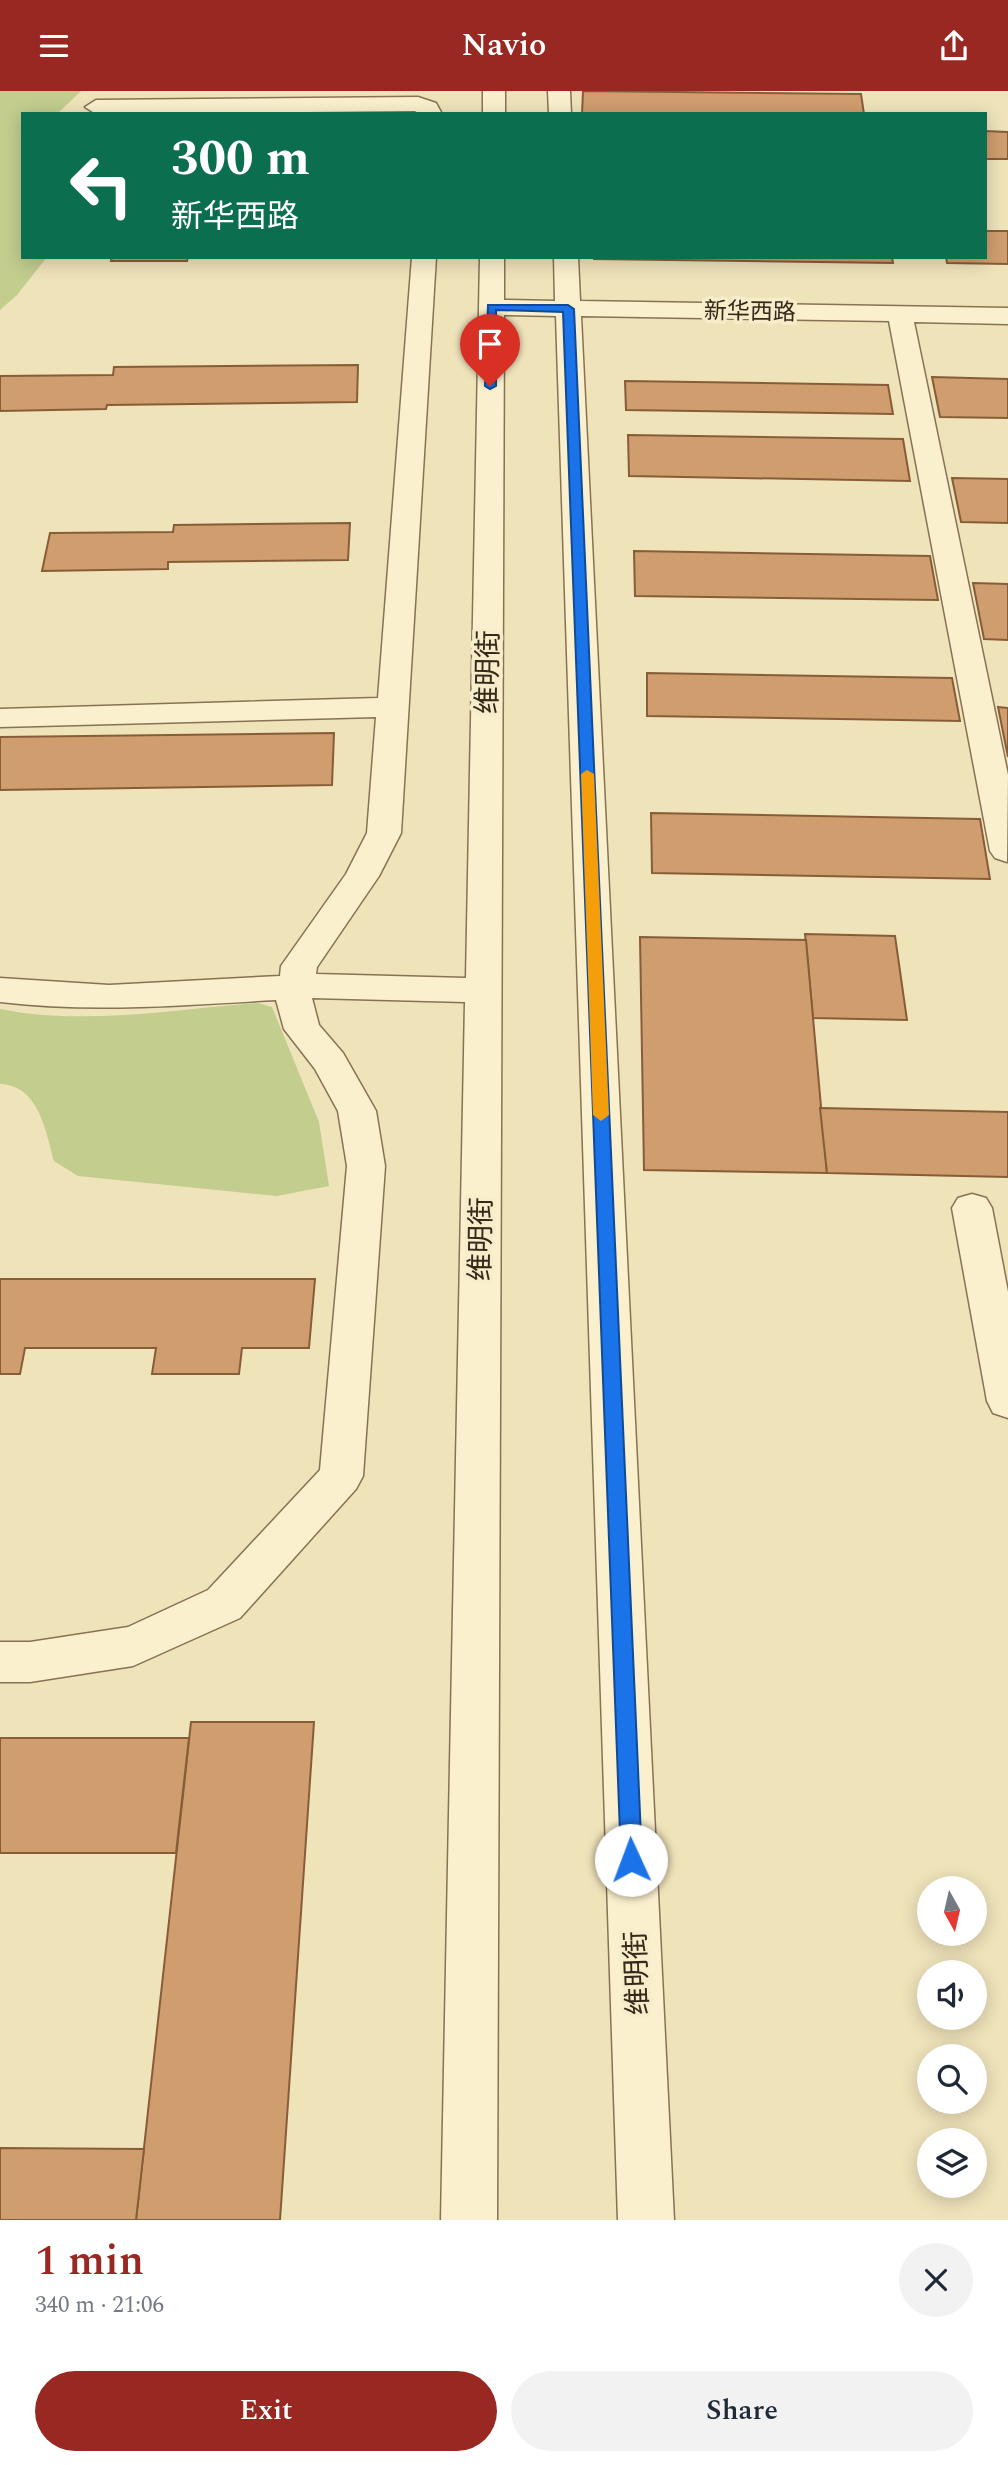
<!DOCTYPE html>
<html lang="en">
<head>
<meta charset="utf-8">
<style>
  :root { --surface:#fff; --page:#f2f2f3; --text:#1f2937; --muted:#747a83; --accent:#982821 }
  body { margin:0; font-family:Spectral,"Noto Sans SC",serif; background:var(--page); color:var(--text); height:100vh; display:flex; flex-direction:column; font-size:26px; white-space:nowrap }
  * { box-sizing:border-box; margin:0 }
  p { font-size:23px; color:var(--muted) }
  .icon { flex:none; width:38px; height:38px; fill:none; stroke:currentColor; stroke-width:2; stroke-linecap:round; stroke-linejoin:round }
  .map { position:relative; height:2129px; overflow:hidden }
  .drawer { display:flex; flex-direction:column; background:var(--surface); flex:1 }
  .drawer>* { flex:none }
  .top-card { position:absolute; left:21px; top:21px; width:966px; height:147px; border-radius:0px; box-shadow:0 4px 18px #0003; background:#0b6e4f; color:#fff; overflow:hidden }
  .needle { width:46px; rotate:172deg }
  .controls { position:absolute; left:917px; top:1785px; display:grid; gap:14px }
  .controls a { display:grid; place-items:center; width:70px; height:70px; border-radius:50%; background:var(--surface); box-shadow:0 4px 18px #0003; font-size:35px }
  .pin { position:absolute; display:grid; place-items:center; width:60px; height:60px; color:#fff; margin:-72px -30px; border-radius:50% 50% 50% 0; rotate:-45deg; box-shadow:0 0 7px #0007 }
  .pin .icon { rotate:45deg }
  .me { position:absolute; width:77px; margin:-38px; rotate:358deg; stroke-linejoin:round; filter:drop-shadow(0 0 5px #0008) }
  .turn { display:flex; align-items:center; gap:24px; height:147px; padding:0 35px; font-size:32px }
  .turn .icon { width:91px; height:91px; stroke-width:2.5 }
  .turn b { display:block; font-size:49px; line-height:60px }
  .round { display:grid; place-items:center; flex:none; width:74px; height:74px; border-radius:37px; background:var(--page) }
  .summary { display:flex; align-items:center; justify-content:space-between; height:119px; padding:0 35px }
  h1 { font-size:42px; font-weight:600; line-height:52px; color:var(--accent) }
  .cta { display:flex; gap:14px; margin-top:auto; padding:14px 35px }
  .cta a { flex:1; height:80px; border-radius:42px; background:var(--accent); color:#fff; font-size:28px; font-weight:600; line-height:80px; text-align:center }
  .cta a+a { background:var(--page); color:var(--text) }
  header { display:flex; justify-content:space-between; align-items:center; height:91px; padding:0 35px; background:var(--accent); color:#fff; font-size:32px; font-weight:600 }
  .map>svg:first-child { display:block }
</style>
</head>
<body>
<header><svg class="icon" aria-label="menu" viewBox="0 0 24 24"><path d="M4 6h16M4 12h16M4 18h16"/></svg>Navio<svg class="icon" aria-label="share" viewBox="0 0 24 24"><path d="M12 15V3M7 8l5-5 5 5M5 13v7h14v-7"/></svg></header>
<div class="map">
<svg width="1008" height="2129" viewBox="0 0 1008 2129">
  <rect width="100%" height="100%" fill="#efe3ba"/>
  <g fill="#c2cd8e">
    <polygon points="0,0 81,0 57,23 23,23 23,166 47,166 17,204 0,219"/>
    <path d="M258,912l14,4 47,115 10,64 -52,10 -199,-20 -24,-15c-8,-29 -15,-76 -54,-77v-75c84,17 173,0 258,-6z"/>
  </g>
  <g fill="#d09d6e" stroke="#875d39" stroke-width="2">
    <polygon points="583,0 861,3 864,23 582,23"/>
    <polygon points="985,40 1008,41 1008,68 985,68"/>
    <polygon points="985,140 1008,140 1008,173 947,172 946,166 985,166"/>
    <polygon points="112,166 188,166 187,170 111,170"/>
    <polygon points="594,166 892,166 893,172 594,168"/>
    <polygon points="358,274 357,311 107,314 106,318 0,320 0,285 113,284 114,276"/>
    <polygon points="932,286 1008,288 1008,327 940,326"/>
    <polygon points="625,290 888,294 893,323 626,319"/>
    <polygon points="628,344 903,348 910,390 629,385"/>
    <polygon points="952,387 1008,388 1008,432 961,431"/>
    <polygon points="350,432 348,469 168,471 168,478 42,480 50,442 173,441 174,434"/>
    <polygon points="634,460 930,465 938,509 635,505"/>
    <polygon points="973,492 1008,493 1008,549 984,548"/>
    <polygon points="647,582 952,587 960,630 647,625"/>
    <polygon points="998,616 1008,617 1008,666"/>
    <polygon points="334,642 332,694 0,699 0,646"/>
    <polygon points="651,722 980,728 990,788 652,782"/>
    <polygon points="805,843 895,845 907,929 813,927"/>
    <polygon points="640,846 806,849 827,1082 644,1079"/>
    <polygon points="820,1017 1008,1021 1008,1086 827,1082"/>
    <polygon points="0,1188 315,1188 309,1257 242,1257 239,1283 152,1283 156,1257 25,1257 20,1283 0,1283"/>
    <polygon points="191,1631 314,1631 280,2129 136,2129"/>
    <polygon points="0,1647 189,1647 176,1762 0,1762"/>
    <polygon points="0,2057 144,2058 136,2129 0,2129"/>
  </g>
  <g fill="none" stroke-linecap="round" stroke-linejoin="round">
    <defs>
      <g id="minor">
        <rect x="483" y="0" width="22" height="23"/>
        <polygon points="548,0 570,0 571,23 549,23"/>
        <polygon points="418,6 436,12 442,23 420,23 415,20 96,23 85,16 96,9"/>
        <path d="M412,166h24l-35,576 -22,43 -62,91 -1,7 150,4 14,-721h24v43l51,1 -1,-44h24l2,44 428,7v16l-94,-2 94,453 -1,87 -12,-4 -5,-7 -101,-530 -308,-5 93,1904h-56l-62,-1904 -52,-1 -7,1905h-56l24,-1218 -153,-4 7,27 24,28 33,58 9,55 -22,310 -7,13 -116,129 -107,48 -103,16h-30v-40h30l98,-15 80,-37 112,-120 27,-304 -9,-55 -23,-42 -31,-40 -8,-29c-92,5 -183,13 -276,2v-24l109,7 171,-9 1,-10 65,-92 21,-41 9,-116 -376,10v-18l378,-11z"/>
        <polygon points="972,1103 986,1107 992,1117 1008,1201 1008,1327 993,1322 987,1310 952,1117 958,1107"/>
      </g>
    </defs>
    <use href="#minor" stroke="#877254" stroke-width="3"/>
    <use href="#minor" fill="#faf0cd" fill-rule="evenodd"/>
  </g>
  <polygon fill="#1a73e8" stroke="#114b97" stroke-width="2" points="488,214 568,214 574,218 642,1769 638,1776 631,1778 624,1776 621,1769 563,221 496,219 496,295 490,298 485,295"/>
  <polygon fill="#f59e0b" points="587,679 594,683 609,1024 601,1030 593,1024 581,683"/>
  <g text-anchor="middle" stroke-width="7" stroke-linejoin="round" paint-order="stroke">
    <g font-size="23" fill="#35291a" stroke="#f7edca">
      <text transform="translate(750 220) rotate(1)" y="8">新华西路</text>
    </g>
    <g font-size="28" fill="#35291a" stroke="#f7edca">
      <text transform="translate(487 581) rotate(-89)" y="10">维明街</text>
      <text transform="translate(480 1148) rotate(-89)" y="10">维明街</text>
      <text transform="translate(636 1882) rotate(-92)" y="10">维明街</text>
    </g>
  </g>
</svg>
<div class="controls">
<a><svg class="needle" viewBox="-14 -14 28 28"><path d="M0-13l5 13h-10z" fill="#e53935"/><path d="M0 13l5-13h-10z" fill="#747a83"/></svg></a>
<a><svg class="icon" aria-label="sound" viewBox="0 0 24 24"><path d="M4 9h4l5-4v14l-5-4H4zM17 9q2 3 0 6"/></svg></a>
<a><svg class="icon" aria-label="search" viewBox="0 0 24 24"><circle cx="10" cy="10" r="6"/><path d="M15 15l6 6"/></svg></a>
<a><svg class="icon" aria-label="layers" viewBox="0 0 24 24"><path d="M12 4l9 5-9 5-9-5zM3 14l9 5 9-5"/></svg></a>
</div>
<div class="pin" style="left:490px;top:295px;background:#d93025"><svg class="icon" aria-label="arrive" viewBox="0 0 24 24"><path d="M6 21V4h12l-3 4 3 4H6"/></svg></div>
<svg class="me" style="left:631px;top:1769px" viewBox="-20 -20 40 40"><circle r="19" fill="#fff"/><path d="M0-13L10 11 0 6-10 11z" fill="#1a73e8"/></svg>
<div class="top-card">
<div class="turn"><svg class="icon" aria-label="left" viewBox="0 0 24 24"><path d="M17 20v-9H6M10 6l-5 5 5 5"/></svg><div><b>300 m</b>新华西路</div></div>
</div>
</div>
<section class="drawer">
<div class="summary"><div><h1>1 min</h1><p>340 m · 21:06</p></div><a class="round"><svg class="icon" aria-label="close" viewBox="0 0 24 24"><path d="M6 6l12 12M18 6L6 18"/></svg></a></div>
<div class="cta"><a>Exit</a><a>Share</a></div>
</section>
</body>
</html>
